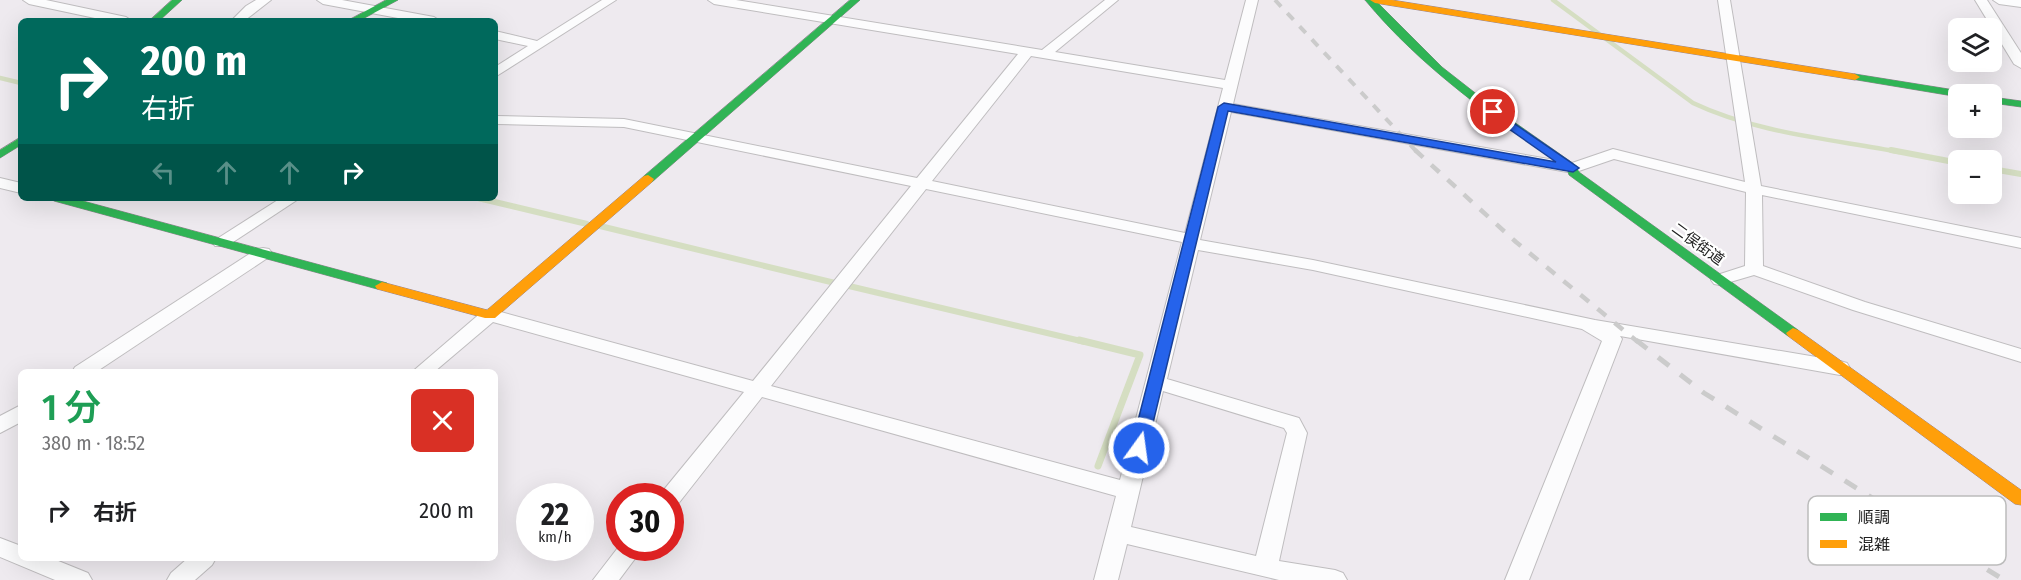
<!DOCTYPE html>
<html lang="ja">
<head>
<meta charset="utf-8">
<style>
  :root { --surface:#fff; --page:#f2f2f2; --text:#202124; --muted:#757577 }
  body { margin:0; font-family:"Fira Sans Condensed","Noto Sans JP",sans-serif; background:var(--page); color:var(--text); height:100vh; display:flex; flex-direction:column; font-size:22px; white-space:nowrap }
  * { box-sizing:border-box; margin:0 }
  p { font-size:20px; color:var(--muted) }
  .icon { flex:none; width:33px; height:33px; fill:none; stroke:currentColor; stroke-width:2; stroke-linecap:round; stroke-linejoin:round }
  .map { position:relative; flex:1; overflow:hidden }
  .panel { position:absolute; left:18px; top:369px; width:480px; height:192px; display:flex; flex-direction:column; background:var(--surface); border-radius:9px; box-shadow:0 6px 24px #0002 }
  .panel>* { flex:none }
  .guide { position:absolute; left:18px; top:18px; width:480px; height:183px; border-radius:9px; box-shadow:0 6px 24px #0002; background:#00695c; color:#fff; overflow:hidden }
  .fabs { position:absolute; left:1948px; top:18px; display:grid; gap:12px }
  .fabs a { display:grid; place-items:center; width:54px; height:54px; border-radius:9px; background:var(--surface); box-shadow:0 6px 24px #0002; font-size:30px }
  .speed { position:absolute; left:516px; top:483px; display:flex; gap:12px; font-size:30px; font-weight:700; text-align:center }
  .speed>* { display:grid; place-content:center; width:78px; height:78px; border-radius:50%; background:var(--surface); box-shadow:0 6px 24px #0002; line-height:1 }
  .speed small { font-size:15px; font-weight:400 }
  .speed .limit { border:9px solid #d22; background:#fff; color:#111 }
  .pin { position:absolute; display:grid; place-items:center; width:51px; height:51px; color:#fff; margin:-26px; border:3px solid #fff; border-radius:50%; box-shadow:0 2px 6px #0007 }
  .me { position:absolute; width:66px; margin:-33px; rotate:14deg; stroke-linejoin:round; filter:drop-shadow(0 0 4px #0008) }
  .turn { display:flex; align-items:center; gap:21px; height:126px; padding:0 24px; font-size:27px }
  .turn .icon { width:78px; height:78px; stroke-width:2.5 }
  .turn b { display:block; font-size:42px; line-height:51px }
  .lanes { display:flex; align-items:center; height:57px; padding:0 24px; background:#0003; justify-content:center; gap:30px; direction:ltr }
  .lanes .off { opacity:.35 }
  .round { display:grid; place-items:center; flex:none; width:63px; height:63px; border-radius:9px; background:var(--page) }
  .overview { display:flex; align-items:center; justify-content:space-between; height:102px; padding:0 24px }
  h1 { font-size:36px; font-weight:600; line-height:45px; color:#1e9e55 }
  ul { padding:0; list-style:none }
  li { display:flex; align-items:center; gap:18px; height:78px; padding:0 24px }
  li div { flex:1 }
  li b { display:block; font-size:22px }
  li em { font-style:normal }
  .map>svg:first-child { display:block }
</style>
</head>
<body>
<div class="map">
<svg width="2021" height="580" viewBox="0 0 2021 580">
  <rect width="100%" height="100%" fill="#eeeaef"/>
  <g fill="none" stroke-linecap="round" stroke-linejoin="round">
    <g stroke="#d5dec2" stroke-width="4.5">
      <path d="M1553,0l140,103c63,30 138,36 206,49"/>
      <polyline points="0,78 21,83"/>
    </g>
    <g stroke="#d5dec2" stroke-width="6">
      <polyline points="1891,150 1959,163"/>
      <polyline points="1992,169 2021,174"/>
      <polyline points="478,198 587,224"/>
      <polyline points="600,226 835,283"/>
      <polyline points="849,286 1085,342"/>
    </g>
    <polyline stroke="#d5dec2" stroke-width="7" points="1079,340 1140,355 1098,466"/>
    <defs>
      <g id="street">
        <polygon points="23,0 46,0 126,17 132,21 109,21 29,4"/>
        <polygon points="256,0 271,0 244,21 231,21 246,6"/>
        <polygon points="317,0 342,0 434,17 440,21 414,21 323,4"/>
        <polygon points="602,0 616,0 495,77 495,67 528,46 495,39 495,31 537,41"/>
        <path d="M708,0h28l306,50 63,-50h13l-63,52 170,28 21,-80h12l-25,104 339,59 41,-14 132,33 -27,-182h12l31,186 260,52v10l-259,-53 1,71 102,36 156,47v13l-168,-52 -99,-35 -34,10 -6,-1 -3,-4 3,-4 31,-10 1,-74 -132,-33 -41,14 -342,-61 -31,128 113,20 282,60 245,41 7,2 3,5 -3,5 -7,2 -220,-39 2,3 -93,241h-24l97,-239 -20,-12 -269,-59 -115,-20 -31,129 132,39 8,15 -28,128 56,9 8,3 4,7h-68l-152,-36 -9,36h-24l22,-84 -354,-99 -84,107 -8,2v-10h-10l2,-4 82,-100 -251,-70 -59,50h-22l71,-61 7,-2 263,72 158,-195 -287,-59 -129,-3v-8l129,3 293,59 101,-124 -304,-50zM1031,56l192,32 -38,145 -253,-52zM926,189l256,53 -62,238 -349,-94zM1163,391l121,37 3,5 -31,123 -125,-29z"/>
        <polygon points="1975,0 1987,0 2021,53 2021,68 2014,64"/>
        <polygon points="1993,0 2021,0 2021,7 1999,4"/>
        <polygon points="0,178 21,183 21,193 0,188"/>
        <polygon points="281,198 300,198 227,246 215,246 212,242"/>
        <polygon points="263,248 269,249 272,253 269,257 96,372 72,372 75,367 257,249"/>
        <polygon points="21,405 21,422 0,433 0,416"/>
        <polygon points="0,538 21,546 21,558 51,558 88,573 92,580 55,580 0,557"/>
        <polygon points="620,545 620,548 643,548 619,580 593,580"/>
        <polygon points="188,558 216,558 212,565 195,580 167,580 171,573"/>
      </g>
      <g id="fast">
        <polygon points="172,0 182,0 159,21 149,21"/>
        <polygon points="386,0 398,0 359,21 347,21"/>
        <polygon points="850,0 860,0 652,182 644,182 642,179 644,176"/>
        <path d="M1365,0h10l67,67 55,43 80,56 2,6 219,158 2,3 -2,3h-10l-219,-161 -2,-6c-72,-50 -145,-100 -202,-169z"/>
        <polygon points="1855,74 1961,91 1966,94 1959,94 1959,97 1851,79 1850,77"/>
        <polygon points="1992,97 2021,101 2021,107 1992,103"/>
        <polygon points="21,137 21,145 0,158 0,150"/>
        <polygon points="52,198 72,198 387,283 389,286 387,289 377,289 54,201"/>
      </g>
      <g id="slow">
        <polygon points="1370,0 1392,0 1855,74 1860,77 1855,80 1375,3"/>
        <polygon points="648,175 654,179 652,182 495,318 485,318 377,289 375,286 382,282 487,310 644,176"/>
        <polygon points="1793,328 1798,330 2021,490 2021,505 2015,504 1788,336 1786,333"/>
      </g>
    </defs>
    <use href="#street" stroke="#bfbdbf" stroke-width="2"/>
    <use href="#fast" stroke="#978494" stroke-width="1"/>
    <use href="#slow" stroke="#978494" stroke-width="1"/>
    <use href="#street" fill="#fcfcfd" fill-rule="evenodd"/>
    <use href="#fast" fill="#30b455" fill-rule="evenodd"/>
    <use href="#slow" fill="#ff9f0a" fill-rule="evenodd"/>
    <polyline stroke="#cbcbcb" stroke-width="4" stroke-dasharray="9 9" stroke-linecap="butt" points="1275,0 1417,152"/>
    <polyline stroke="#cbcbcb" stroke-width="4.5" stroke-dasharray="11 11" stroke-linecap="butt" points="1415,150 1516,242 1638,342"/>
    <polyline stroke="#cbcbcb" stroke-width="5" stroke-dasharray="14 14" stroke-linecap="butt" points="1636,340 1704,393 2004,580"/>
  </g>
  <polygon fill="#2563eb" stroke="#184099" stroke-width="1.5" points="1224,103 1556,162 1489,115 1488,112 1493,109 1579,168 1573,172 1228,111 1147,448 1144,452 1133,452 1131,448 1218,107"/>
  <g text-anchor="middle" stroke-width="4.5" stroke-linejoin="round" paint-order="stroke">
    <g font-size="15" fill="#212121" stroke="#fff">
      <text transform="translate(1698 244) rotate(36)" y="5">二俣街道</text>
    </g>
  </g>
  <rect x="1808" y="496" width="198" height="69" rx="9" fill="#fff" stroke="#bcbcbc" stroke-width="1.5"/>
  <rect x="1820" y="513" width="27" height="8" fill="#30b455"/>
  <rect x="1820" y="540" width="27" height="8" fill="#ff9f0a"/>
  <g font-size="16" fill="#212121">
    <text x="1858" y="523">順調</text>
    <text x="1858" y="550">混雑</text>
  </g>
</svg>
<div class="fabs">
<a><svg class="icon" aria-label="layers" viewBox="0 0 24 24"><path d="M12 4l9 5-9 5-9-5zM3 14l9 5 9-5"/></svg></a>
<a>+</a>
<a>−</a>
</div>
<div class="speed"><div>22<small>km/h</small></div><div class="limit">30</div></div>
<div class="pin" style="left:1493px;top:112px;background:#d93025"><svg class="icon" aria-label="arrive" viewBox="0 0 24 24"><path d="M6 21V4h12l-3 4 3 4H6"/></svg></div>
<svg class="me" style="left:1139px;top:448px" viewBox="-20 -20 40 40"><circle r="17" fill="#2563eb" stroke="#fff" stroke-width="3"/><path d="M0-11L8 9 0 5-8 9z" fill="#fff"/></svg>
<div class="guide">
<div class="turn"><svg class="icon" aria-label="right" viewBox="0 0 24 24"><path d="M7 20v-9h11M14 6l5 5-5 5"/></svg><div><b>200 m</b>右折</div></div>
<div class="lanes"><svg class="icon off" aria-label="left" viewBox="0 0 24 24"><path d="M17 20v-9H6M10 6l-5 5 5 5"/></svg><svg class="icon off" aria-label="ahead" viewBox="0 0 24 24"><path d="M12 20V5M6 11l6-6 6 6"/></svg><svg class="icon off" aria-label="ahead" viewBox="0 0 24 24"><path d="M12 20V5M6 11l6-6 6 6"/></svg><svg class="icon" aria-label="right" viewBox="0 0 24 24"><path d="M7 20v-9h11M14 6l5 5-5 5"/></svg></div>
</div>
<section class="panel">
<div class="overview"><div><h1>1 分</h1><p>380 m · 18:52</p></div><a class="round" style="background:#d93025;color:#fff"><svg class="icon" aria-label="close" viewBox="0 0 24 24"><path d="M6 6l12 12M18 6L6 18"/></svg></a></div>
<ul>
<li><svg class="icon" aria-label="right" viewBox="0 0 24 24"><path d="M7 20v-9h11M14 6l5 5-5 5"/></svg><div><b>右折</b></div><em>200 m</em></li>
</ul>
</section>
</div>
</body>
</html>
